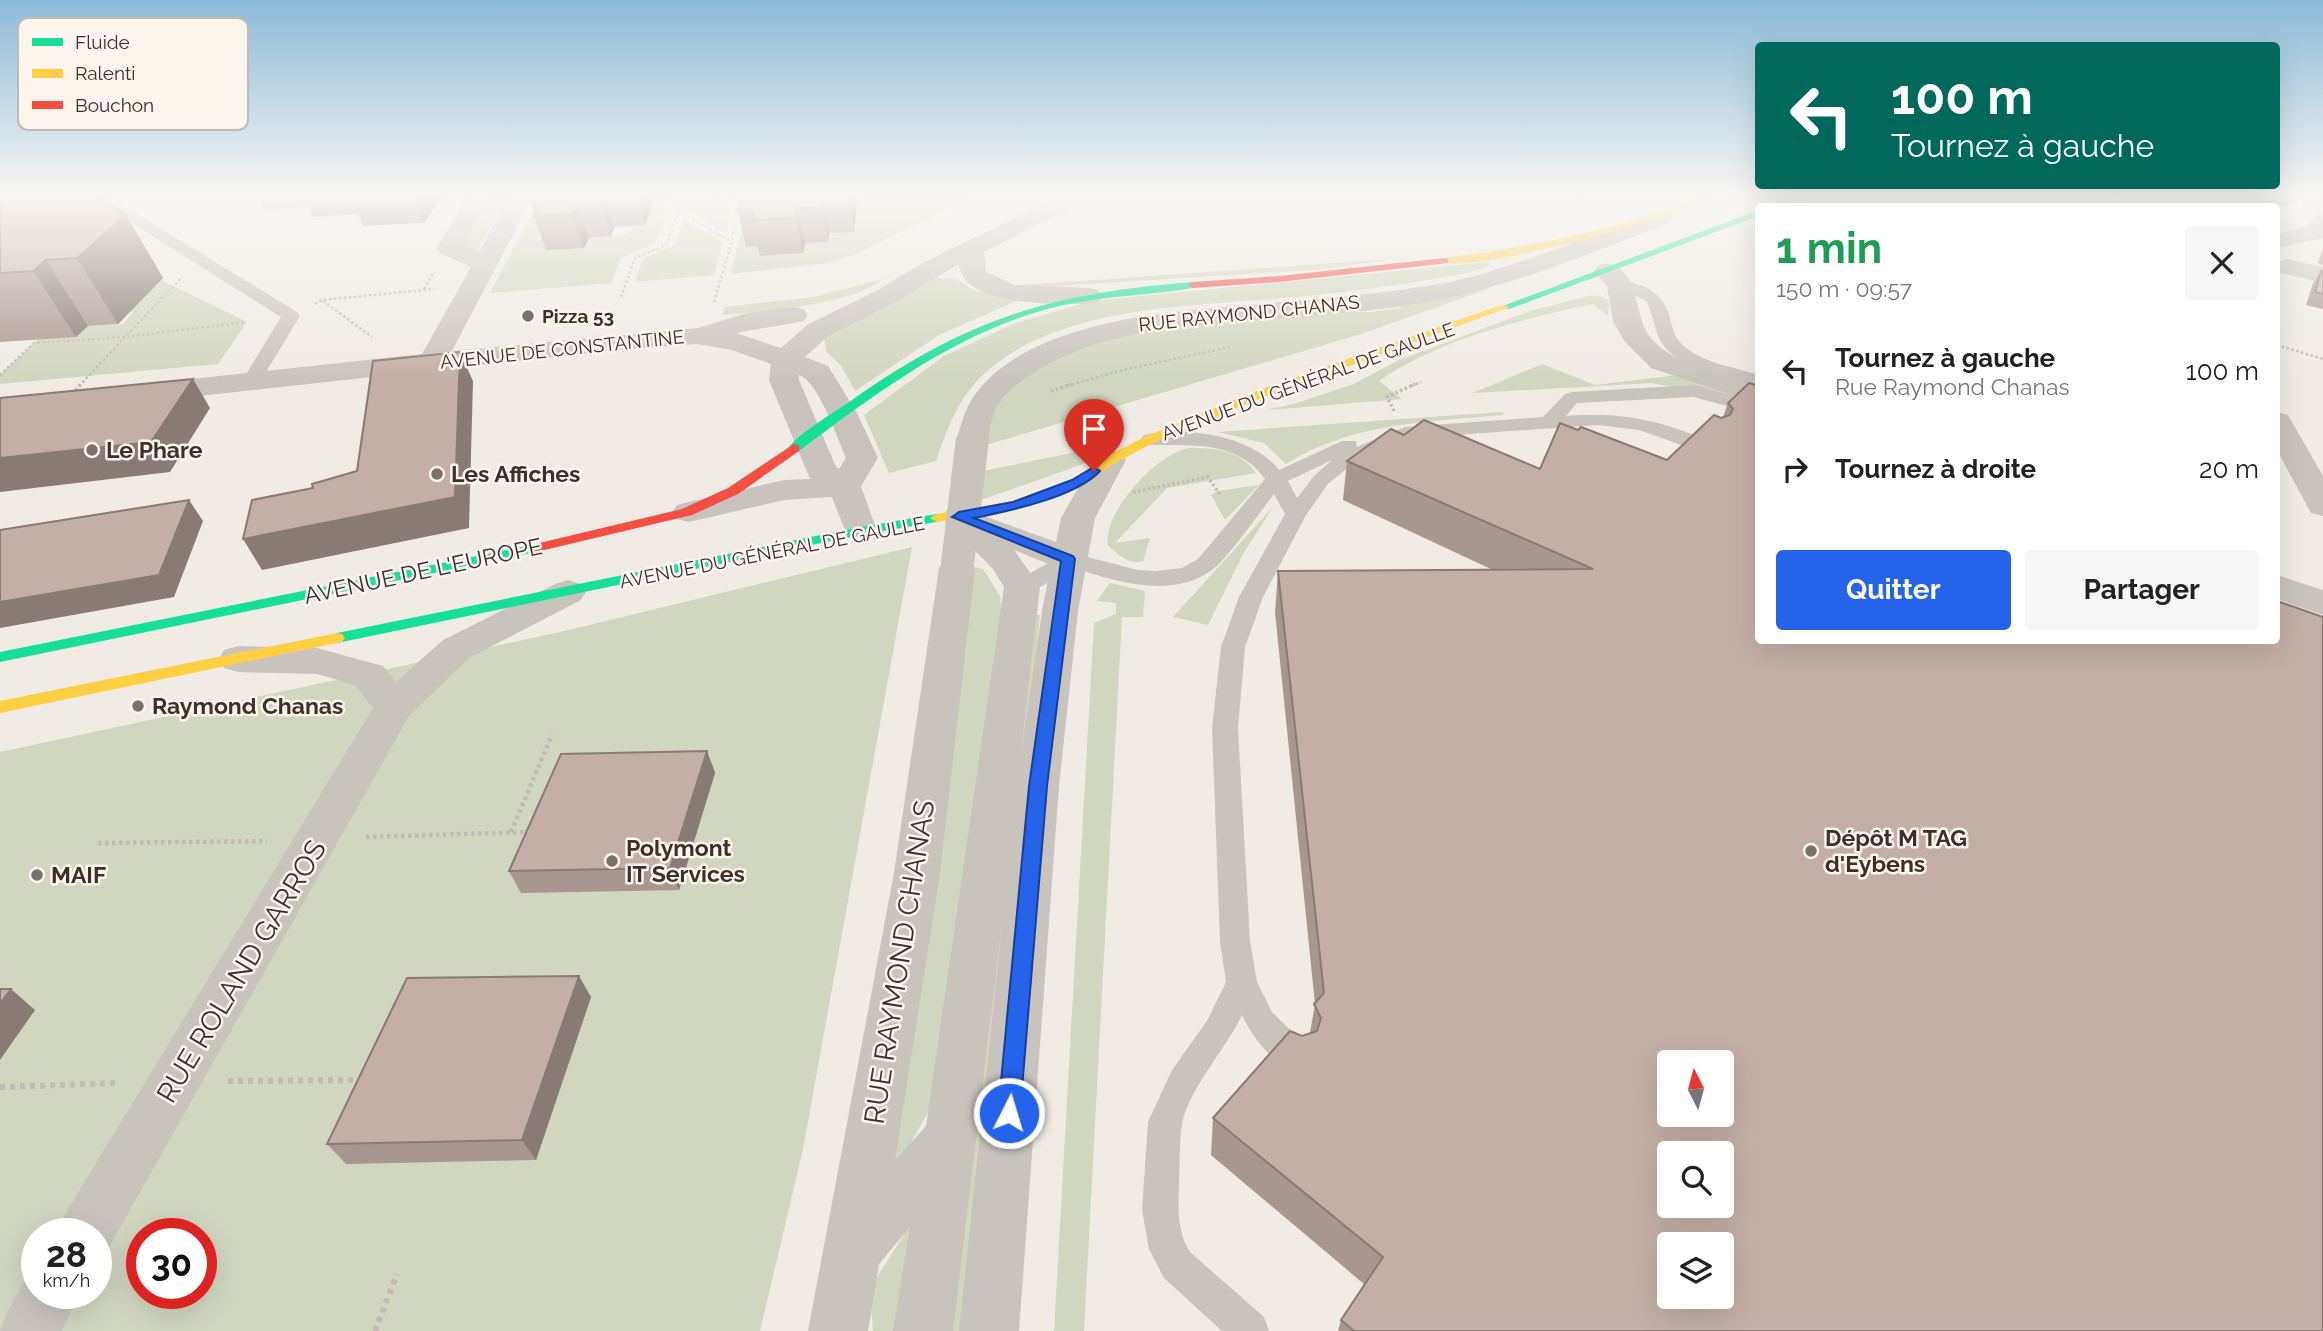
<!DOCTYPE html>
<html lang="fr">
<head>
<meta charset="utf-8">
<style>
  :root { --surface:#fff; --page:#f6f6f6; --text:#222; --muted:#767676; --accent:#2563eb }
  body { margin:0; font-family:Raleway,sans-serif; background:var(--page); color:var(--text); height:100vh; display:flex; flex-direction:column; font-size:26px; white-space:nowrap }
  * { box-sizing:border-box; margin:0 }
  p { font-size:23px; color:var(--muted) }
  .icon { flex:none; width:38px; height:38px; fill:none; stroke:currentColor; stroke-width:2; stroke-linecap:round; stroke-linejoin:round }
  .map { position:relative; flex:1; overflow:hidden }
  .drawer { position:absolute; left:1755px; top:203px; width:525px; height:441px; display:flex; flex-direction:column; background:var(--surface); border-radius:7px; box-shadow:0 7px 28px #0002 }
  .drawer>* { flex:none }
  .banner { position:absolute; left:1755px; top:42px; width:525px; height:147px; border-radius:7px; box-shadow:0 7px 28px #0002; background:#00695c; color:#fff; overflow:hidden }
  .needle { width:46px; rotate:354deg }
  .buttons { position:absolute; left:1657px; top:1050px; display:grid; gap:14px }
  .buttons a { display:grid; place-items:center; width:77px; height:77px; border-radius:7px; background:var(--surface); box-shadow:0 7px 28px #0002; font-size:35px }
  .speed { position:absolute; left:21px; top:1218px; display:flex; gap:14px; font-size:35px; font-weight:700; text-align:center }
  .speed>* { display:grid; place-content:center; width:91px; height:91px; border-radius:50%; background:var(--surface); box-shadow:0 7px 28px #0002; line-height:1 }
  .speed small { font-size:18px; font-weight:400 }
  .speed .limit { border:10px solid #d22; background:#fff; color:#111 }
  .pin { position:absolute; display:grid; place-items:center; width:60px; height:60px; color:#fff; margin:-72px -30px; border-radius:50% 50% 50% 0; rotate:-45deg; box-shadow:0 0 7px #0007 }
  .pin .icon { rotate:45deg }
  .me { position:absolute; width:77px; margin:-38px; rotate:5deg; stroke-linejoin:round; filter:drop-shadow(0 0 5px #0008) }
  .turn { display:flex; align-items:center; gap:24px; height:147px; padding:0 21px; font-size:32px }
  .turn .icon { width:91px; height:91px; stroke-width:2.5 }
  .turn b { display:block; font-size:49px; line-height:60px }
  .round { display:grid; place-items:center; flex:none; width:74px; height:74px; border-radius:7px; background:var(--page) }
  .summary { display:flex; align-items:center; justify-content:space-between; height:119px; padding:0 21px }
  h1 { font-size:42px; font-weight:700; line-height:52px; color:#1e9e55 }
  .primary-button { display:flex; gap:14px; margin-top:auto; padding:14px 21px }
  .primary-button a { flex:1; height:80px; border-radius:7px; background:var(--accent); color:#fff; font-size:28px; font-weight:700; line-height:80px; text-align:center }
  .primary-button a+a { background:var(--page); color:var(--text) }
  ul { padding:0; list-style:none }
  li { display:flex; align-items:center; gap:21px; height:98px; padding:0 21px }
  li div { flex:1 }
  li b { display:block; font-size:26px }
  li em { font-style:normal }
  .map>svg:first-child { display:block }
</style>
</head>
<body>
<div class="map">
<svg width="2323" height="1331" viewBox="0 0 2323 1331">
  <rect width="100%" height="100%" fill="#f0ebe5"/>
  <g fill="#d1d6bf" fill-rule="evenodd">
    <polygon points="489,194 510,194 475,254 458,243"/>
    <polygon points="659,194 767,194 748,206 719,196 714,200 729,208 731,214 726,233"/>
    <polygon points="858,194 980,194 858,253 828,263 731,274 745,215 746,246 762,246 760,256 803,253 805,243 828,242 829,233 854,231"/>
    <polygon points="567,196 549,230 541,231 536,240 552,239 583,248 589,238 624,235 636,226 645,225 652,206 644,198 669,213 655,243 621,258 611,283 490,293 541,197"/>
    <polygon points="683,220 723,242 714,275 635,282 643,259 675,245"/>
    <polygon points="1406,258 1313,270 1025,288 1022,285"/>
    <path d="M1489,262v4c-20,8 -42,10 -63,14 -47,8 -94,14 -142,18 -97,9 -234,7 -307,83 -21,22 -31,52 -41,80l-47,12 -25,-58 80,-59 69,-32 78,-23z"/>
    <polygon points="932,278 956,279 973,290 1021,299 939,335 855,391 841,366 826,351 824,336"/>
    <path d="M883,279c-32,26 -118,32 -160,36l2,-8 89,-10z"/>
    <polygon points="161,280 247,322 218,364 0,384 0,375 37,340 88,326 123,324 133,312 100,314 150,291"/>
    <polygon points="1491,288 1361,334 986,445 992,408 1005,386 1054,354 1130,329 1340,312 1369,312 1401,308 1399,303"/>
    <path d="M1592,295l12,2 5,4 -1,15 -15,-12c-67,14 -158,37 -214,77l23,18 -136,11 28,-6 60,-20 45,-24 128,-48z"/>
    <polygon points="1542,364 1595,385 1686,374 1759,404 1652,383 1473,393"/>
    <path d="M1502,412l2,3c-73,6 -154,8 -218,49l-22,-21 -46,-11z"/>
    <polygon points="1102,447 1086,463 978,501 983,471"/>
    <path d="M1190,448c26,0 50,2 66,25l-89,15 -52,55 35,-5 -7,23c-14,4 -25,-6 -35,-16 -6,-32 51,-94 82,-97z"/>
    <polygon points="1259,485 1225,520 1211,495 1217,491"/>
    <polygon points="1273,507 1243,554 1208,625 1173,617"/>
    <path d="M912,547l-109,602 -43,182h-760v-579l560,-120zM37,1234h59v59h-59zM142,1234h59v59h-59z"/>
    <polygon points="970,566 983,569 1000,596 1003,616 950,1073 895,1171 877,1183"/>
    <polygon points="1110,583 1145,591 1143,617 1122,617 1084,1331 1054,1331 1094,623 1116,614 1116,603 1097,601"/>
    <polygon points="1031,615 1040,615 963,1331 946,1331"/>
    <polygon points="914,1219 900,1331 873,1331 870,1288"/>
  </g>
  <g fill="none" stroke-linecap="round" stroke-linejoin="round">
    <g stroke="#c2bbb6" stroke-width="2.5" stroke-dasharray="2.5 2.5" stroke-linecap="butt">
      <polyline points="1893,194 1947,206"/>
      <polyline points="1868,195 1915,206"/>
      <polyline points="1867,200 1890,206"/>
      <polyline points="424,289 434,272"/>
      <polyline points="621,297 635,258 666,245 678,213"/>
      <polyline points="323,301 372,337"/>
      <polyline points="714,302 732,241 735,207 716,198 656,199 731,241"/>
      <polyline points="315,304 322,300 434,289"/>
      <polyline points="2277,345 2323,359"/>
      <polyline points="0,375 34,343 125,337 246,322"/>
      <polyline points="79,386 181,278"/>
      <polyline points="1067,386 1123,370 1230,347"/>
      <polyline points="1411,386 1421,382"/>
    </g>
    <g stroke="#c2bbb6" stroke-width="3.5" stroke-dasharray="2.5 2.5" stroke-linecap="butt">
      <polyline points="1051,391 1073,384"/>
      <polyline points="72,394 81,384"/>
      <polyline points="1394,411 1387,397 1415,384"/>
      <polyline points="1133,492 1208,477 1221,496"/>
    </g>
    <g stroke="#c2bbb6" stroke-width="4.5" stroke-dasharray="3.5 3.5" stroke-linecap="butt">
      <polyline points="511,832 552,735"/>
      <polyline points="366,837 529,832"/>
      <polyline points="98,843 267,841"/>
    </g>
    <g stroke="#c2bbb6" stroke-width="6" stroke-dasharray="5 5" stroke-linecap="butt">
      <polyline points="228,1081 363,1080"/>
      <polyline points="0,1087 118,1083"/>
      <polyline points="375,1331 397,1274"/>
    </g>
    <g fill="#c9c3be" fill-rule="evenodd">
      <polygon points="86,194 104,194 297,312 300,316 258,385 251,387 242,381 281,317"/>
      <polygon points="1820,194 1847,203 1849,206 1828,206 1800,195"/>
      <path d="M1620,279c24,6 41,11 49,36 3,9 4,19 10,26 17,21 55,26 80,34v12c-30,-8 -80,-17 -98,-45 -7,-13 -8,-28 -15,-41l-34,-17z"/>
      <path d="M1695,385l64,18v12l-65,-18 -117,6 -11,13c46,-4 85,2 128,19 8,4 18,6 23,13l-3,4 -7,2 -68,-24 -41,-5 -187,13 -60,27 -23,19 -22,31 -43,82 -18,50 -7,81 12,213 7,41 15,30 36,35 4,11 -4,11 -12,4c-23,-9 -44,-36 -54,-58 -15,32 -55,77 -60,109 -3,19 -2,40 -3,60 -1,23 -2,48 11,68l74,65 5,14h-47l-58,-53 -15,-29 -7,-39 6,-88 24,-52 35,-49 19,-39 -6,-41 -8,-213 9,-81 18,-50 46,-83 -11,-20c-15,19 -45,63 -62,76 -41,30 -98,11 -141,-3 -16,10 -38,30 -57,25l-3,-5 3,-5 54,-30 70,18 18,1 26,-3 16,-9 67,-80c-27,-38 -72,-34 -114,-34l-7,-2 -3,-4 3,-4c40,-10 110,1 135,35l63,-29h14l1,6 48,-20 138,-10 22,-23 7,-2zM1332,460l-18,16 -17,22 -9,-17z"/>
    </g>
    <g fill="#c9c3be" fill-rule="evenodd">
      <path d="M469,194h23l-29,51 16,7 32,-58h23l-82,157 246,-23 49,-15 47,-6 10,2 3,6 -3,6 -68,12 45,15 26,-23 67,-33 49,-29 139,-69h30l-3,5 -105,53 2,20 29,13 74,3 9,2 4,6 -4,6 -9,2c-32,0 -127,3 -130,-40l-67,40 -65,33 -22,20 23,9 29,47 21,45 -17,28 16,45 -5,7 -12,3 -12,-3 -16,-41 -48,3 -95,22 -12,-3 -5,-7 5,-7 12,-3 95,-22 26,-1 -41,-99 2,-16 -39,-14 -35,-6 -81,6 -471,52 -10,-3 -5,-6 5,-6 10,-3 277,-30 49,-87 -31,-14 -3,-5zM799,375c20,7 38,63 47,83l-7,11 -3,-2 -37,-87z"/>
      <path d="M1661,211l8,2 4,5 -4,5c-81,31 -161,65 -247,80 -57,10 -116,13 -175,18 -77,6 -157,12 -223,58 -14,10 -28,23 -32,40 -3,11 -2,21 -9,31l-11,2 -11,-2 -5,-7c6,-22 10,-40 26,-57 60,-68 195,-75 279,-82 63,-6 127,-10 189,-22 50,-11 98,-30 146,-48 21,-8 43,-18 65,-23z"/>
      <polygon points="2323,213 2323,238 2277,248 2277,234 2307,227 2315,215"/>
      <polygon points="2287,259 2323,267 2323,283 2278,272 2278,262"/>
      <path d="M1607,263c33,9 26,47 41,71 19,30 78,40 111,51v19l-108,-36 -26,-26 -12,-21 -6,-35 -13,-15 4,-5z"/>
      <polygon points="2277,412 2288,415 2323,476 2323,516 2311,513 2277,450"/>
      <path d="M1110,450l11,3 5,7 -31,58 -17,93 -19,175 -40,545h-60l45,-424 -51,424h-60l17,-104 -31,37 -11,67h-60l86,-458 45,-305 6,-8 12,-3 12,3 6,8 -35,305 -45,287 31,-34 78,-539 -11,-18 -51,-52 5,-7 12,-3 97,35 5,-24 33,-58 5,-7zM1014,550l37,15 -9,46 -22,149 20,-173z"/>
      <polygon points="2277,575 2323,590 2323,615 2277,599"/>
      <polygon points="568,580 581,584 586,592 581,600 469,658 409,716 105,1254 96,1258 96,1234 57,1234 65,1214 373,708 355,685 317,674 238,672 224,668 219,659 224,650 238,646 317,648 383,666 396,682 443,640 555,584"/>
      <polygon points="37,1269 37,1293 80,1293 62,1331 0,1331 8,1310 30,1272"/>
    </g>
    <g fill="#16e098" fill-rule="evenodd">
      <polygon points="1759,210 1759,216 1509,309 1500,307"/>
      <path d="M1193,282l5,3 -1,2c-45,9 -92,8 -138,19 -99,24 -180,85 -260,145l-5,1 -6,-4c16,-19 43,-33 64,-48 116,-82 200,-107 341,-118z"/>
      <polygon points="937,514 942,515 944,518 942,521 860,535 337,643 329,638 337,633 860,527"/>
      <polygon points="536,544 543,548 541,551 0,662 0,652"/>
    </g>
    <g fill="#ffcf43" fill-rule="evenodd">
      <path d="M1710,194h13c-29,20 -261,83 -284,67l5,-3c91,-12 180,-29 266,-64z"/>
      <polygon points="1799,194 1813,194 1784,206 1772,206"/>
      <polygon points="1501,305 1510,307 1259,399 1155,442 1115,463 1082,486 1022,508 937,522 930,518 937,514 1014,501 1072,480 1105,457 1147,436 1251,393"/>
      <polygon points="337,633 342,634 345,638 342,642 0,713 0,701"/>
    </g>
    <g fill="#f24e42" fill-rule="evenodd">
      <polygon points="1444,258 1448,259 1448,263 1279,282 1193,288 1188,285 1193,282 1279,276"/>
      <polygon points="794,444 799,445 799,451 738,494 692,515 536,552 529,548 531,545 682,509 728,488"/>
    </g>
    <polyline stroke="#c9c3be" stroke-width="33" points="957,568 972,443"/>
  </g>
  <g fill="#a89690">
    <polygon points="0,194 126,215 163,278 118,324 88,326 76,337 0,342"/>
    <polygon points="257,194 444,194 424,223 363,226 358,214 313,217 308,207 264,209"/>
    <polygon points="538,194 657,194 645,225 615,227 611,236 589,238 584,248 546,250 534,216 535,214 532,206"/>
    <polygon points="740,194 858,194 854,232 829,233 828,242 805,243 803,253 760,256 757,246 746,247 738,211 741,198"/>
    <polygon points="1541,194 1585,194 1584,198"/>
    <polygon points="1995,194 2311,194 2277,209 2277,206 2227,206 2213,202 2187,206 1999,206"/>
    <polygon points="2323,248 2323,265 2318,263"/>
    <polygon points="2321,271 2323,271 2323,309 2306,305 2313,283"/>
    <polygon points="1749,383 2323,1331 1338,1331 1341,1320 1364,1284 1211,1155 1213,1118 1302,1036 1310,1033 1315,1004 1275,612 1278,571 1493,570 1343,500 1347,461 1404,435 1540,469 1578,430 1667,460 1723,417 1728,403"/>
    <polygon points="707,751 715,773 679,890 521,893 509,871"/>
    <polygon points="591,997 536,1160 346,1164 327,1144"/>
  </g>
  <g fill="#887a75">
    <polygon points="413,194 444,194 424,223"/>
    <polygon points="604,194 615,227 611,236 600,202"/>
    <polygon points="636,194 657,194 645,225"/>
    <polygon points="848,194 858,194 854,232 848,197"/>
    <polygon points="2148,194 2217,194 2213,202 2187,206 2115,206 2119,200"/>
    <polygon points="2274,194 2311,194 2277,209 2277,206 2265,206 2272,195"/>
    <polygon points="823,198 829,233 828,242 822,207"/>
    <polygon points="578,203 589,238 584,248 572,214"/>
    <polygon points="797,208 805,243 803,253 796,218"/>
    <polygon points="126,215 163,278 118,324 77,258"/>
    <polygon points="46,260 88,326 76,337 33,271"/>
    <polygon points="460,352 473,381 469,528 262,570 243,539 455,497"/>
    <polygon points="193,379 210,408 170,472 0,492 0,458"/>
    <polygon points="189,500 203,521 174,597 0,628 0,602"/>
    <polygon points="707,751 715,773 679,890 670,868"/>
    <polygon points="579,976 591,997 536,1160 522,1140"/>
    <polygon points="11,989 35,1010 0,1060 0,1004"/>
  </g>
  <g fill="#c3afa7" stroke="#887a75" stroke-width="2" fill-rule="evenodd">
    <polygon points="0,194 92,194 126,215 77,258 46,260 33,271 0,273"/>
    <polygon points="538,194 604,194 600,202 578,203 572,214 534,216 540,205 532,206"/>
    <polygon points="742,194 848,194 848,197 823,198 822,207 797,208 796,218 752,220 754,210 738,211"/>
    <polygon points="2012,194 2148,194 2119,200 2132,206 2017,206"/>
    <polygon points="2321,271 2323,271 2323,294 2315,292"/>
    <polygon points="460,352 455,497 243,539 252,500 313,488 312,484 357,471 373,361"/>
    <polygon points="193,379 151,442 0,458 0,398"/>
    <path d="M1749,383l10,3v254h518v-39l46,16v714h-969l-13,-11 42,-63 -170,-139 77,-87 12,5 15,-5 4,-13 -7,-14 10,-11 -46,-422 315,-2 -246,-108 44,-32 13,6 20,-15 116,49 20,-46 18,7 3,-3 86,33 47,-45 7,3 9,-3 3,-6 -5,-6zM1670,1062h52v53h-52zM1670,1153h52v53h-52zM1670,1244h52v53h-52z"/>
    <polygon points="189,500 159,575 0,602 0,530"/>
    <polygon points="707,751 670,868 509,871 561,754"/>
    <polygon points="579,976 522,1140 327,1144 407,978"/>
    <polygon points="0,989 11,989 0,1004"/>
  </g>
  <linearGradient id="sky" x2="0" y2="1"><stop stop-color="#8bbad8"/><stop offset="0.51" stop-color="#f8f6f3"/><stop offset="1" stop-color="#f8f6f3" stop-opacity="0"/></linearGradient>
  <rect width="2323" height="381" fill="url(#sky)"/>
  <path fill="#2563eb" stroke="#184099" stroke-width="2" d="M1094,467l6,4c-24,26 -91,40 -126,47l99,38 2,3 -28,227 -27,327 -4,7 -7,3 -8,-3 -3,-7 31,-327 32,-225 -109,-44 7,-5 54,-10 59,-22z"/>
  <g fill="#7a716c" stroke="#fbf5ee" stroke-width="2.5">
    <circle cx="528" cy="316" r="7"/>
    <circle cx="92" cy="450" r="7"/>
    <circle cx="437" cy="474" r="7"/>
    <circle cx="138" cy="706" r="7"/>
    <circle cx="1811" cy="851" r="7"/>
    <circle cx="612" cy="861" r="7"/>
    <circle cx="37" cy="875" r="7"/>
  </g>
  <g text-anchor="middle" stroke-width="5" stroke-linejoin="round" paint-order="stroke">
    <g font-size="19" fill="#3b302b" stroke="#fbf5ee">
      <text transform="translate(1249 313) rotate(-6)" y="7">RUE RAYMOND CHANAS</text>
      <text transform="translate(562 349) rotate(-6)" y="7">AVENUE DE CONSTANTINE</text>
      <text transform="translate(1308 381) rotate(-20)" y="7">AVENUE DU GÉNÉRAL DE GAULLE</text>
      <text transform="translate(772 552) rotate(-11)" y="7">AVENUE DU GÉNÉRAL DE GAULLE</text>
    </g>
    <g font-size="19" font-weight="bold" fill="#3b302b" stroke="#fbf5ee" text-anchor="start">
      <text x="542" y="323">Pizza 53</text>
    </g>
    <g font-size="23" font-weight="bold" fill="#3b302b" stroke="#fbf5ee" text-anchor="start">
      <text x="106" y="458">Le Phare</text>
      <text x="451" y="482">Les Affiches</text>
      <text x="152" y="714">Raymond Chanas</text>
      <text x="1825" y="846">Dépôt M TAG<tspan x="1825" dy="26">d'Eybens</tspan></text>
      <text x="626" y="856">Polymont<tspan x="626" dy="26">IT Services</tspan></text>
      <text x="51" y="883">MAIF</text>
    </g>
    <g font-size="23" fill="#3b302b" stroke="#fbf5ee">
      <text transform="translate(423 571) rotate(-12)" y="8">AVENUE DE L'EUROPE</text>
    </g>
    <g font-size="28" fill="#3b302b" stroke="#fbf5ee">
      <text transform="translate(899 962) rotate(-81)" y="10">RUE RAYMOND CHANAS</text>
      <text transform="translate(241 971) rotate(-59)" y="10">RUE ROLAND GARROS</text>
    </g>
  </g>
  <rect x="18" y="18" width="230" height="112" rx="10" fill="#fbf5ee" stroke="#c1bab4" stroke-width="2"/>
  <rect x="32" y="38" width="31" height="8" fill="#16e098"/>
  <rect x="32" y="69" width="31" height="9" fill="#ffcf43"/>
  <rect x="32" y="101" width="31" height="8" fill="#f24e42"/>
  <g font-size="19" fill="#3b302b">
    <text x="75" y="49">Fluide</text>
    <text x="75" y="80">Ralenti</text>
    <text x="75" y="112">Bouchon</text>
  </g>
</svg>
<div class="buttons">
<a><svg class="needle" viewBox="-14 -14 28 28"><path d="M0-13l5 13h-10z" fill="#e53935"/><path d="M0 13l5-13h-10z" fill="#767676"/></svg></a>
<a><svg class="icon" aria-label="search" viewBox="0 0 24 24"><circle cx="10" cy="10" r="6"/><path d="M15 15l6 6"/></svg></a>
<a><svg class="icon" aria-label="layers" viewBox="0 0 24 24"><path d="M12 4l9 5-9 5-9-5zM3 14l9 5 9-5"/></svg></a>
</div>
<div class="speed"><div>28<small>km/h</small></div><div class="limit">30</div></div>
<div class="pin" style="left:1094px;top:471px;background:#d93025"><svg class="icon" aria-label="arrive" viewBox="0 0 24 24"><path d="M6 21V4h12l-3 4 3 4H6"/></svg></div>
<svg class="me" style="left:1009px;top:1113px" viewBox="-20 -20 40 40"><circle r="17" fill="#2563eb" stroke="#fff" stroke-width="3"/><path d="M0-11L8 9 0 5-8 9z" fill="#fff"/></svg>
<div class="banner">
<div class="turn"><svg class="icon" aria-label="left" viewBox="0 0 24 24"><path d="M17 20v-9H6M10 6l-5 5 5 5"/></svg><div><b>100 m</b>Tournez à gauche</div></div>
</div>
<section class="drawer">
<div class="summary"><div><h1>1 min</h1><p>150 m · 09:57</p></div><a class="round"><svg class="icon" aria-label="close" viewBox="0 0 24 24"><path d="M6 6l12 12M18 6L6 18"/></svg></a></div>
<ul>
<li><svg class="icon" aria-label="left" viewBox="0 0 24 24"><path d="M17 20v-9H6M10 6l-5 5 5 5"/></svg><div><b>Tournez à gauche</b><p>Rue Raymond Chanas</p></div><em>100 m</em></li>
<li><svg class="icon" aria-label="right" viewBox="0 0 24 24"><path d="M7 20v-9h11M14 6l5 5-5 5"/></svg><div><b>Tournez à droite</b></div><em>20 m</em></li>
</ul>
<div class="primary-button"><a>Quitter</a><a>Partager</a></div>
</section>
</div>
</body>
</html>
